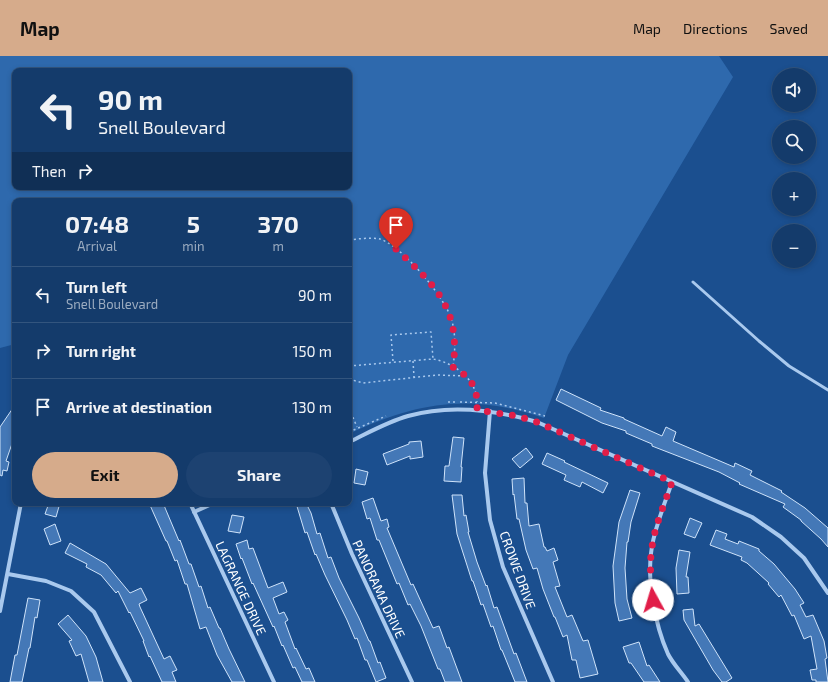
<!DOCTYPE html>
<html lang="en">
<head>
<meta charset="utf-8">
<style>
  :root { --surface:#143b6b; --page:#1d4271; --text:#f1f3f6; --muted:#9dadc1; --line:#33557e; --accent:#d6ab8b }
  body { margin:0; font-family:"Exo 2",sans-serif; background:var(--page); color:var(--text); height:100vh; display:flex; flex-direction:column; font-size:15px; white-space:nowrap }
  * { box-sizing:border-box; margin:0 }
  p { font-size:13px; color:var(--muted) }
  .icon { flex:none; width:22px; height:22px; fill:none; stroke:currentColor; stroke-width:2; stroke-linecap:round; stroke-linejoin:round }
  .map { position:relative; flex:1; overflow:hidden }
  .details { position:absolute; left:12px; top:142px; width:340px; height:308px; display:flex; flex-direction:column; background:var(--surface); border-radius:8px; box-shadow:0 2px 6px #0003,0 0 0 1px var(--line) }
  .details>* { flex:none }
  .hud { position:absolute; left:12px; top:12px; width:340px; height:122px; border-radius:8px; box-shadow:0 2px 6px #0003,0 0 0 1px var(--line); background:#143b6b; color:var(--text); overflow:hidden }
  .tools { position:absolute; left:772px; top:12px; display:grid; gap:8px }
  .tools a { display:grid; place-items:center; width:44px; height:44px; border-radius:50%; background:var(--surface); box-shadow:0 2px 6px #0003,0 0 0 1px var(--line); font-size:20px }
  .pin { position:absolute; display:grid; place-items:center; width:34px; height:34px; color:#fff; margin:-41px -17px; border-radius:50% 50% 50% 0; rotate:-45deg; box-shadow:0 0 4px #0007 }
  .pin .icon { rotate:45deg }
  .me { position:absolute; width:44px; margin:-22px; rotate:354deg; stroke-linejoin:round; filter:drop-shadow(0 0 3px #0008) }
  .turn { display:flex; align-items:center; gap:14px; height:84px; padding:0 20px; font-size:18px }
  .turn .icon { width:52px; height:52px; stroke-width:2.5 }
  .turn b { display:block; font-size:28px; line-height:34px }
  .then { display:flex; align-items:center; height:38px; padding:0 20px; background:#0003; gap:8px; font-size:15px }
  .eta { display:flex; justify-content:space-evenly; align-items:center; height:68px; text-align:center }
  .eta b { font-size:24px; font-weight:700; line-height:28px }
  .primary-button { display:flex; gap:8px; margin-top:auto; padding:8px 20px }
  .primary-button a { flex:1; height:46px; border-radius:24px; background:var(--accent); color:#111; font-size:16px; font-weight:700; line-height:46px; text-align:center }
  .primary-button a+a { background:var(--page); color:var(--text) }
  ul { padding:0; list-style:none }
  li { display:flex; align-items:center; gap:12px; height:56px; padding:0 20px; border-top:1px solid var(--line) }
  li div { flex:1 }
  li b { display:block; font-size:15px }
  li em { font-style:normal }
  header { display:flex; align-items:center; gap:24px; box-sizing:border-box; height:56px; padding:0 20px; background:var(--accent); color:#111 }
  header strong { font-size:19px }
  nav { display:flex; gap:22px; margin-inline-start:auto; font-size:14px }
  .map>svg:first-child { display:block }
</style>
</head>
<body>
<header>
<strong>Map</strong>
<nav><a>Map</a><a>Directions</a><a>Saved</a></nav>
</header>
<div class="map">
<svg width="828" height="626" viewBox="0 0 828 626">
  <rect width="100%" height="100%" fill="#1b4f8f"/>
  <path fill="#2e69ad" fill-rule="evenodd" d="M0,0h719l14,21 -165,278 -24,63c-73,-25 -127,-16 -195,16v-233h-334v143l-15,4zM15,15h334v116h-334z"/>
  <g fill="#4478b7" stroke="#cfe3fa">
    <polygon points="561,333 601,352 600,354 624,362 624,363 662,380 666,371 676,376 673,385 734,411 735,407 752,415 750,419 782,435 781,436 805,452 828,472 828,491 821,483 801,465 801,464 783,451 785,448 739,428 740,427 719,416 652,390 652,388 626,377 626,375 602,367 556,344"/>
    <polygon points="15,349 15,379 6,405 9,406 7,415 3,414 2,420 0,419 0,371"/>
    <polygon points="453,381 464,382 461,411 462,411 461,426 444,425 445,410 449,410"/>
    <polygon points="421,385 423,401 410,403 410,400 387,409 383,398 409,388 409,386"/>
    <polygon points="526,392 533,401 520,412 512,403"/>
    <polygon points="547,397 565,405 564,406 608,427 603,437 582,426 580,431 564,424 566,419 542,408"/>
    <polygon points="356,413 368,416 365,429 354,427"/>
    <polygon points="524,422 525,447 527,447 529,470 539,468 544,491 545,491 547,495 554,492 558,504 553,506 560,530 555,531 567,561 572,559 583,585 588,584 598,618 580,622 576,604 572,604 567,579 563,581 555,561 554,561 543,533 537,512 533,513 526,494 519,463 517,463 514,438 513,439 512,423"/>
    <polygon points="630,434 640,437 631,466 628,486 627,486 625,512 627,543 632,562 619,565 615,547 613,510 619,466"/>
    <polygon points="452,439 462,439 464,460 466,459 469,476 468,476 477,506 486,530 487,529 494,552 497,551 514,598 516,597 527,626 515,626 502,594 501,594 493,570 491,571 483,548 481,549 473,525 472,525 457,478"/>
    <polygon points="373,442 381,465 387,463 389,471 387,472 411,529 413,528 433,572 439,570 447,592 449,591 462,626 445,626 440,613 438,613 421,570 410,548 408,549 399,527 397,528 379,484 377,484 370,462 367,463 362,446"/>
    <polygon points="49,447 60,447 56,461 45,458"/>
    <polygon points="149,447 163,447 179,485 180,484 189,508 191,508 199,531 201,530 208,552 210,551 219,572 220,572 229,593 245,626 232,626 217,599 206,571 200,573 187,528 185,528 177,504 175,505 167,485 166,485"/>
    <polygon points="296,447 306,447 311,457 317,478 320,477 328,502 331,501 339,522 359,562 369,585 370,585 378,607 380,606 386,622 376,626 367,604 365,604 357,582 355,583 347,564 325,519 316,498 315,499 307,476 305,477"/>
    <polygon points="232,459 244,461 240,477 228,475"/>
    <polygon points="690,462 702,467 695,482 684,478"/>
    <polygon points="55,468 61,485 50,489 44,473"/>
    <polygon points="716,474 727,478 725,483 738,488 739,485 759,493 759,495 774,508 795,533 804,547 800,549 806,561 813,559 824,585 827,602 825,603 828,626 816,626 816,624 812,624 810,614 817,613 811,580 804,583 794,559 792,560 781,539 779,541 768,528 769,527 747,507 741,504 742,501 710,489"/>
    <polygon points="247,484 249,493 253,492 268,532 283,526 287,536 273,542 279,558 284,556 288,564 285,566 295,593 296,592 306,613 309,612 315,626 302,626 295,611 293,612 283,589 282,590 274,570 273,571 253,527 252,528 242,502 241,503 236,488"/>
    <polygon points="70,487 106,508 130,537 141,532 147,544 139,548 140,551 164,603 170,600 177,614 172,616 176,626 162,626 150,600 149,601 143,585 144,585 130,556 129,557 118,535 116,537 101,519 86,511 87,508 65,497"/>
    <polygon points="679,494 690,496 686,521 688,521 689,537 677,538 676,512"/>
    <polygon points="28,542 40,544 37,562 35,561 30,592 29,592 22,626 10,626 15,599 17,599"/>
    <polygon points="693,553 695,570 699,568 732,622 726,626 722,626 713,614 684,564 683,554"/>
    <polygon points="68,559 86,580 96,601 103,626 89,626 81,598 76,600 69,585 72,584 58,568"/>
    <polygon points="639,586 647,610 649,609 660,626 644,626 631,607 629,607 623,591"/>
  </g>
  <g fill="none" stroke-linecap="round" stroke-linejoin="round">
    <g stroke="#a9c9ee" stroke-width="1.5" stroke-dasharray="2 3" stroke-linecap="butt">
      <path d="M349,184c9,-1 22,-3 31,-1 22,7 66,59 72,82 4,15 3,31 1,46"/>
      <polyline points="393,305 391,279 431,276 433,303"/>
      <polyline points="413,305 414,321"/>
      <path d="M349,310l84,-7c21,4 44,20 44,43"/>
      <polyline points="349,323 363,327 437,319 466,320"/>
      <polyline points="448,346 456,346"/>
      <polyline points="460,346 495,347 545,360"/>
      <polyline points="349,352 357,371"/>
      <polyline points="349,376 386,360"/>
    </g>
    <polyline stroke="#a9c9ee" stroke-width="3" points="693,226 759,285 789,310 828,334"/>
    <g stroke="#a9c9ee" stroke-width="4">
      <polyline points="490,355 485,417 490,464 503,511 553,626"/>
      <path d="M349,386c19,-9 38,-20 59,-26 42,-12 88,-6 129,6l215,95 29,20 23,21 24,35"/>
      <path d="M672,426c-7,21 -16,42 -20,64 -6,32 3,79 16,108 5,10 14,19 20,28"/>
      <polyline points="190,447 274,626"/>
      <polyline points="331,447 352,498 412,626"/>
      <polyline points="194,456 214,447"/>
      <polyline points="8,518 46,525 71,535 94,556 130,626"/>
      <polyline points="0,555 21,447"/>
    </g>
  </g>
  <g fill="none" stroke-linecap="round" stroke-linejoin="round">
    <path stroke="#e11d48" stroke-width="7" stroke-dasharray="0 12.6" d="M396,193c40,37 65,60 57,118 19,11 25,21 24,43l40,6 20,6 135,60c-7,21 -17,43 -20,65 -3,18 -1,35 1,53"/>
  </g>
  <g text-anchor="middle" stroke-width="3" stroke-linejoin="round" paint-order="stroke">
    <g font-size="13" fill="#fff" stroke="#1b4f8f">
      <text transform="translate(518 514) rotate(70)" y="5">CROWE DRIVE</text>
      <text transform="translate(241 532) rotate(65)" y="5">LAGRANGE DRIVE</text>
      <text transform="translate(379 533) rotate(65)" y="5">PANORAMA DRIVE</text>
    </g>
  </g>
</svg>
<div class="tools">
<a><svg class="icon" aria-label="sound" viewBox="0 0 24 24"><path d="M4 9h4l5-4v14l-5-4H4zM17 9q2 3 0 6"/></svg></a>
<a><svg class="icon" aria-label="search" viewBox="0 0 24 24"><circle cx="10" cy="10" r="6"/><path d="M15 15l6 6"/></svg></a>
<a>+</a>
<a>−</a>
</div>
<div class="pin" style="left:396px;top:193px;background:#d93025"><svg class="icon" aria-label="arrive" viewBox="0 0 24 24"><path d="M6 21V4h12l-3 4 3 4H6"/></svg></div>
<svg class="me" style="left:653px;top:544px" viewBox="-20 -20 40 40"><circle r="19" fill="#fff"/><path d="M0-13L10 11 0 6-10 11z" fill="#e11d48"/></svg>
<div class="hud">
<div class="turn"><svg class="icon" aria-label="left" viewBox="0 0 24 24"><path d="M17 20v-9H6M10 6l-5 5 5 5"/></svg><div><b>90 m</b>Snell Boulevard</div></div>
<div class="then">Then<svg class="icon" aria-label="right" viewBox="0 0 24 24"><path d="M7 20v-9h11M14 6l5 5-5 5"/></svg></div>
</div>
<section class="details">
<div class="eta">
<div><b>07:48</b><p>Arrival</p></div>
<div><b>5</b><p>min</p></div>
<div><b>370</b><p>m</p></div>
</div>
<ul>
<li><svg class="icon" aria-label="left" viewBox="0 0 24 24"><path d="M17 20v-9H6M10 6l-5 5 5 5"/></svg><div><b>Turn left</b><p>Snell Boulevard</p></div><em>90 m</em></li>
<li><svg class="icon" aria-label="right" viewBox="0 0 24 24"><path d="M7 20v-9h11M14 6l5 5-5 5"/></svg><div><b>Turn right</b></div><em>150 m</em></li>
<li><svg class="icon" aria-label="arrive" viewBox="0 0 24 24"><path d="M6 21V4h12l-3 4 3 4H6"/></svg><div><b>Arrive at destination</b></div><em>130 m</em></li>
</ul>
<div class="primary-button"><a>Exit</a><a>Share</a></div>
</section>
</div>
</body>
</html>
